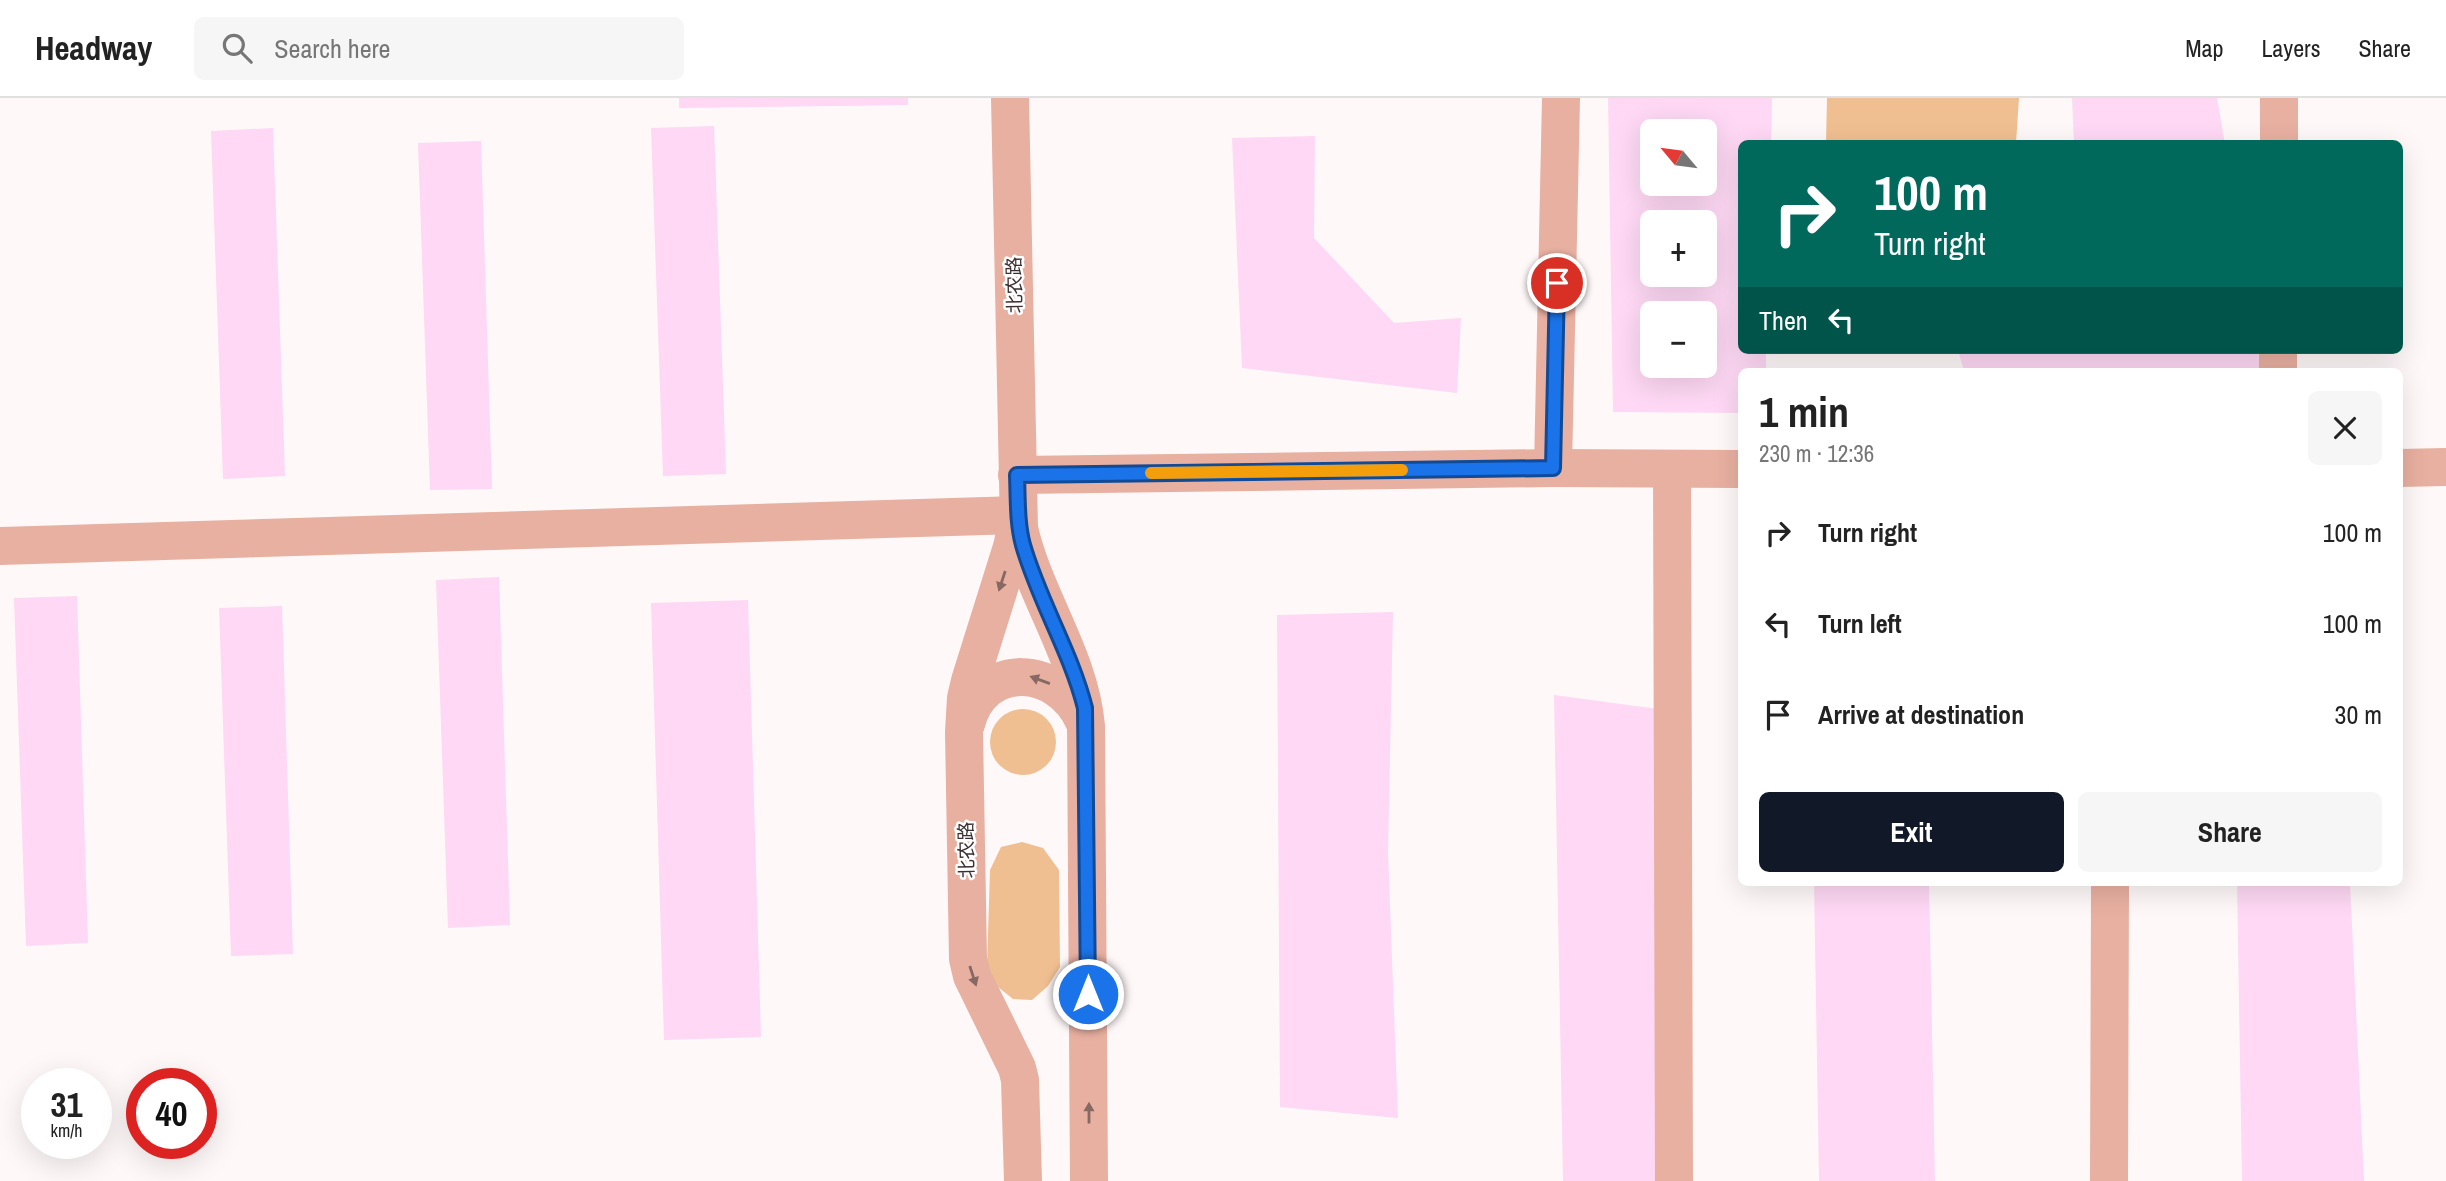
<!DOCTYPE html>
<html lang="en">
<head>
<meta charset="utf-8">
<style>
  :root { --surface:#fff; --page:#f6f6f6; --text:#222; --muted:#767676; --line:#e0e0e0; --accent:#111827 }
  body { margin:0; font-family:"Archivo Narrow","Noto Sans SC",sans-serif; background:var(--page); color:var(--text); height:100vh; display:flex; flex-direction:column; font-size:26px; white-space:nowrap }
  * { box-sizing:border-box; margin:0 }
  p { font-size:23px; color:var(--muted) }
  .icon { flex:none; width:38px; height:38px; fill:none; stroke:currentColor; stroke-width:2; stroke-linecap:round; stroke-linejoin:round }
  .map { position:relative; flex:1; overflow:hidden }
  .panel { position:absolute; left:1738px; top:270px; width:665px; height:518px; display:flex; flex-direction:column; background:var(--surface); border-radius:10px; box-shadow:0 7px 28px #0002 }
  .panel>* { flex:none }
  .top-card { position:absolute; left:1738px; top:42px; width:665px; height:214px; border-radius:10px; box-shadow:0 7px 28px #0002; background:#00695c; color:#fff; overflow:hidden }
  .needle { width:46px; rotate:299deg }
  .tools { position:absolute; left:1640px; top:21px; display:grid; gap:14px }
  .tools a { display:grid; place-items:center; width:77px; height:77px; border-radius:10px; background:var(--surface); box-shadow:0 7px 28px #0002; font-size:35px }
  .speed { position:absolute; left:21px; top:970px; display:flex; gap:14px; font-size:35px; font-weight:700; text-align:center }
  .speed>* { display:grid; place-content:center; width:91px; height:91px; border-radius:50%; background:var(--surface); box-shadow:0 7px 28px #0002; line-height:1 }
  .speed small { font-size:18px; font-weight:400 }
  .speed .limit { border:10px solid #d22; background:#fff; color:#111 }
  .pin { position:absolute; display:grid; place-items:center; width:60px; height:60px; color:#fff; margin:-30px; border:4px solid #fff; border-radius:50%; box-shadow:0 2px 7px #0007 }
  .me { position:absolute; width:77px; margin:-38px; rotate:0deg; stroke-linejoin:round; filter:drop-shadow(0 0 5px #0008) }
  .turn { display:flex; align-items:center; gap:24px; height:147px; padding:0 21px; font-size:32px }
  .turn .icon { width:91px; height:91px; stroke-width:2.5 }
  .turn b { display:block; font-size:49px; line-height:60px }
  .then { display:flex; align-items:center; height:66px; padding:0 21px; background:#0003; gap:14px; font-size:26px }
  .round { display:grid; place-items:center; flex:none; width:74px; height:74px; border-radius:10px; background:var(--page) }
  .summary { display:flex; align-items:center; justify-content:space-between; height:119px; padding:0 21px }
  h1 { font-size:42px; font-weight:700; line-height:52px }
  .action { display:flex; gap:14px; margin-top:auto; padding:14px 21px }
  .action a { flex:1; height:80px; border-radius:10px; background:var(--accent); color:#fff; font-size:28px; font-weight:700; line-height:80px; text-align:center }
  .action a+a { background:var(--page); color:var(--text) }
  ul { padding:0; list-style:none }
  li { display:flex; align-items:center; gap:21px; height:91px; padding:0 21px }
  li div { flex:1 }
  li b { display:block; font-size:26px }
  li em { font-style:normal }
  header { display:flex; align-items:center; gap:42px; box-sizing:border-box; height:98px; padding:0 35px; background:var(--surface); border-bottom:2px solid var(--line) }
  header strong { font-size:33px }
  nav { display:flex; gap:38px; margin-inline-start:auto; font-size:24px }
  .search { width:490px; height:63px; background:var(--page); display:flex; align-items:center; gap:18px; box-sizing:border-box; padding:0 24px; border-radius:10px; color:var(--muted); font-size:26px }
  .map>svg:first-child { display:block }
</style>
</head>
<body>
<header>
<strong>Headway</strong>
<div class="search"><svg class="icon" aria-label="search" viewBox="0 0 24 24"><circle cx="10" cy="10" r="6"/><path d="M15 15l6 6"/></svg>Search here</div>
<nav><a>Map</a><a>Layers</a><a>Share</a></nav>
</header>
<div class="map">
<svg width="2446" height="1083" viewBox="0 0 2446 1083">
  <rect width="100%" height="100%" fill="#fff8f9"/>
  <g fill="#f0bf91">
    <polygon points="1827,0 2019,0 2016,45 1826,45"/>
    <circle cx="1023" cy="644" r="33"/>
    <polygon points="1022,744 1043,750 1059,772 1060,869 1048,888 1032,902 1013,901 998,889 987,869 990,772 1001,749"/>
  </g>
  <g fill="#fed8f4" fill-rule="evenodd">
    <polygon points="679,0 908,0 908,7 679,10"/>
    <path d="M1608,0h164l-1,46h-30v206h25v21h-25v42l-128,-1zM1652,33h52v53h-52zM1652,124h52v53h-52zM1652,215h52v53h-52z"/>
    <polygon points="2072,0 2217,0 2225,46 2074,46"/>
    <polygon points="714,28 726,376 663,378 651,30"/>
    <polygon points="273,30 285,378 223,381 211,33"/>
    <polygon points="1315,38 1314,140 1394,225 1461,220 1457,295 1242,270 1232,40"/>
    <polygon points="481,43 492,391 430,392 418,45"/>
    <polygon points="1958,252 2258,252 2261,273 1964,273"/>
    <polygon points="499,479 510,827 448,830 436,482"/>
    <polygon points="77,498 88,845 26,848 14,500"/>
    <polygon points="748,502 761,939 664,942 651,505"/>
    <polygon points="282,508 293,856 231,858 219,510"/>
    <polygon points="1393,514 1388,754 1398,1020 1280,1009 1277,517"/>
    <polygon points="1554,597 1673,613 1674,1083 1563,1083"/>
    <polygon points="1814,784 1929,784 1935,1083 1819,1083"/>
    <polygon points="2237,784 2350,784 2364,1083 2242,1083"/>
  </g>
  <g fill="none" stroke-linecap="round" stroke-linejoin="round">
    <g stroke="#e8b0a1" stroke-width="38">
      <path d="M1010,0l9,430c15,68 61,128 67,198l3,455"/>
      <polyline points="2279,46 2279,0"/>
      <polyline points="2278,273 2278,252"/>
      <polyline points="1553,370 1561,0"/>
      <polyline points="2399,370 2446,369"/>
      <polyline points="1672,371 1674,1083"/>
      <polyline points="1017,377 1553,370 1741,371"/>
      <polyline points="1017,426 1012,449 970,583 966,600 964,634 968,861 972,878 1017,970 1020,982 1023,1083"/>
      <polyline points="0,448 1018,417"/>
      <path d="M966,626c16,-65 94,-59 118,-3"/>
      <polyline points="2109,1083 2110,784"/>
    </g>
  </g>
  <defs><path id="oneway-solid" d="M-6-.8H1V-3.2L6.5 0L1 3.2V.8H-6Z" transform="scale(1.75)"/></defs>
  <g fill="#886863">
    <use href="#oneway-solid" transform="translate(1002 483) rotate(108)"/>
    <use href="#oneway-solid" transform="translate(1040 582) rotate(-160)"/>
    <use href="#oneway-solid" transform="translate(973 878) rotate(72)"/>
    <use href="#oneway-solid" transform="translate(1089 1015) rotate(-90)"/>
  </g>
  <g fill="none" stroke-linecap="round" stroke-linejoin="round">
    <defs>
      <path id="route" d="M1088,896l-3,-286c-14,-56 -46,-107 -62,-163 -6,-22 -5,-46 -6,-70l536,-7 4,-185"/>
    </defs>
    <use href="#route" stroke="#114b97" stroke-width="18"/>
    <use href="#route" stroke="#1a73e8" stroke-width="12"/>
    <polyline stroke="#f59e0b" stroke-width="12" points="1151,375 1402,372"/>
  </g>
  <g text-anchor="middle" stroke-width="5" stroke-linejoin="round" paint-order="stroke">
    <g font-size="19" fill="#3a2e30" stroke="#fff">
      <text transform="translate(1014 187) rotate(-91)" y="7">北农路</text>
      <text transform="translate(966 752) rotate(-91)" y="7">北农路</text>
    </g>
  </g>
</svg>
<div class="tools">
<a><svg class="needle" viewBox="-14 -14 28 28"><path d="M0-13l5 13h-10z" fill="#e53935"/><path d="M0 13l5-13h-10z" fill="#767676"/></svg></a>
<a>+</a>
<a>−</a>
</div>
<div class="speed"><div>31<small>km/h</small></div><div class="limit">40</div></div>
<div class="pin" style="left:1557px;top:185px;background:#d93025"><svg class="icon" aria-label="arrive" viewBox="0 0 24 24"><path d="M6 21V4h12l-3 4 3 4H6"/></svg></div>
<svg class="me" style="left:1088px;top:896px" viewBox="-20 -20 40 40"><circle r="17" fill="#1a73e8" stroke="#fff" stroke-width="3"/><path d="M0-11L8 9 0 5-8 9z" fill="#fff"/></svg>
<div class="top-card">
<div class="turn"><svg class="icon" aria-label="right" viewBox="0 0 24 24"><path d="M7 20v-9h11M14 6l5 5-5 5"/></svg><div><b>100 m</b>Turn right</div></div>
<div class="then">Then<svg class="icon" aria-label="left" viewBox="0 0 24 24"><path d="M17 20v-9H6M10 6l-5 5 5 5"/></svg></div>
</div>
<section class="panel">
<div class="summary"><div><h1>1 min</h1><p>230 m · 12:36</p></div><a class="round"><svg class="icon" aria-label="close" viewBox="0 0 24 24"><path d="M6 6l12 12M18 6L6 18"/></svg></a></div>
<ul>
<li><svg class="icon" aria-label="right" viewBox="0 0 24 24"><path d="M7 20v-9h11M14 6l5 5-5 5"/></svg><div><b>Turn right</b></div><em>100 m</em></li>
<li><svg class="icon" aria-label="left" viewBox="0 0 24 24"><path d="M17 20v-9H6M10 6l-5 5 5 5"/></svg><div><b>Turn left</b></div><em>100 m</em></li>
<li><svg class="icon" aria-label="arrive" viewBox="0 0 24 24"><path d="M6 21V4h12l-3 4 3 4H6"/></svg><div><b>Arrive at destination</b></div><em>30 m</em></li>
</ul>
<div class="action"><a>Exit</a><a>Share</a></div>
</section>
</div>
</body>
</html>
